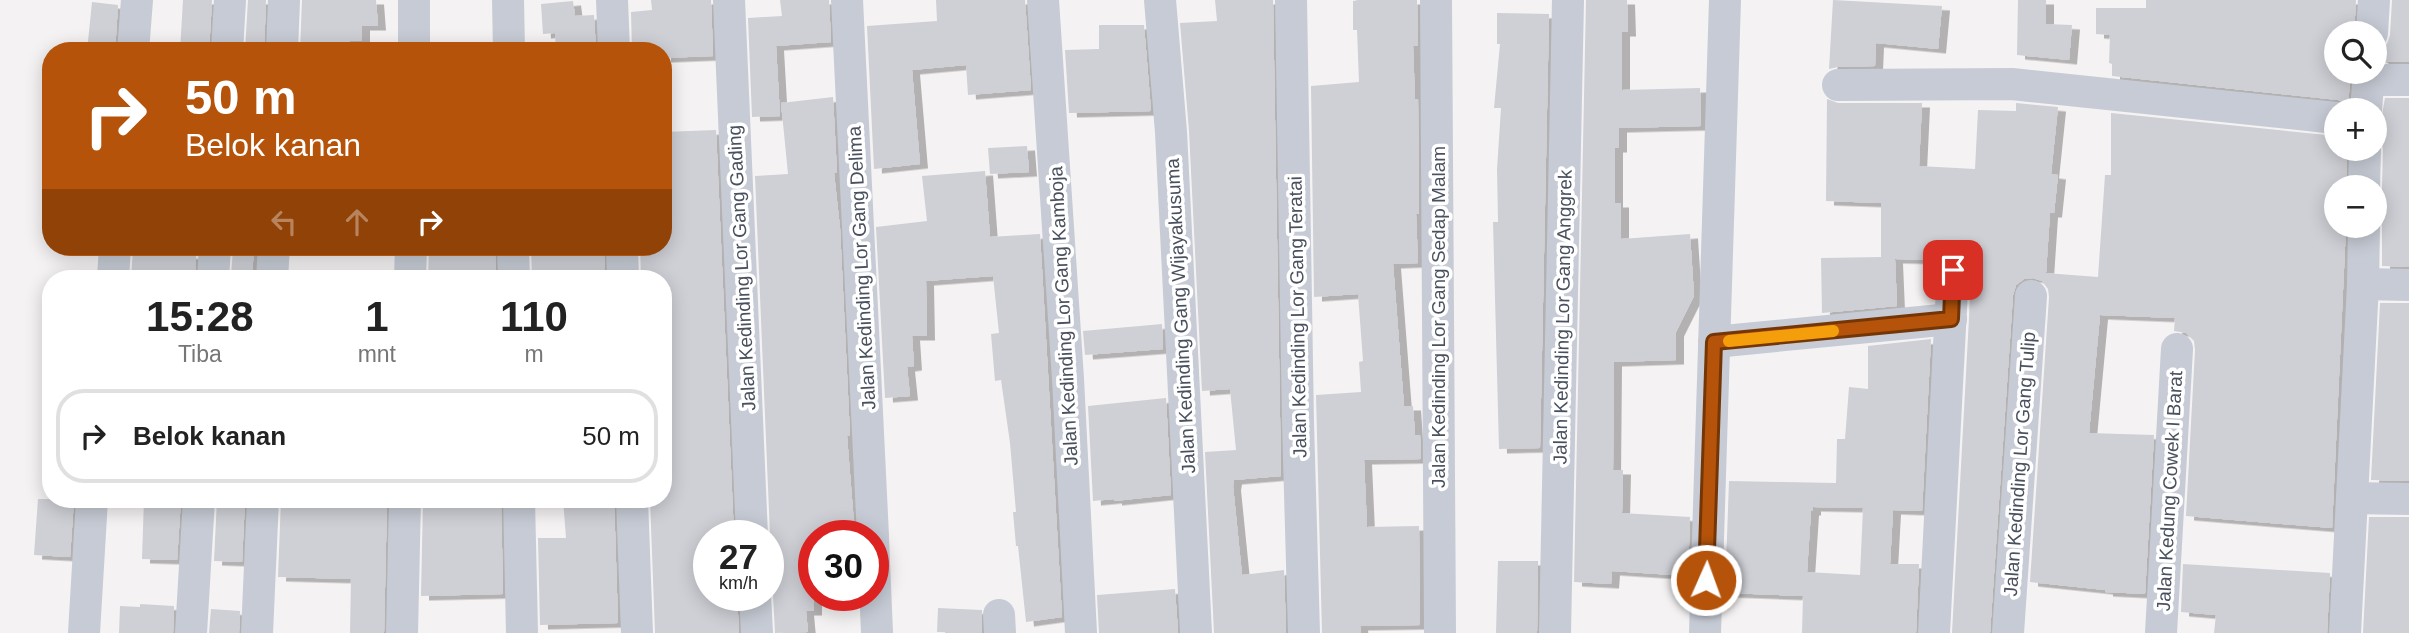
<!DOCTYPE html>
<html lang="id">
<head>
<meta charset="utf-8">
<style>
  :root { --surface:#fff; --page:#f6f6f6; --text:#222; --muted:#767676; --line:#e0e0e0 }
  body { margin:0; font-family:Helvetica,sans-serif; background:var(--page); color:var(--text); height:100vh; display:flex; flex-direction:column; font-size:26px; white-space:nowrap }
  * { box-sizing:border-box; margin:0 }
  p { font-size:23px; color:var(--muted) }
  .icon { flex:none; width:38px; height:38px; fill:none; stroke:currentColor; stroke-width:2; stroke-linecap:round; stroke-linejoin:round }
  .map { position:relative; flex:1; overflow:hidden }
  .side { position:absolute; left:42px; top:270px; width:630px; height:238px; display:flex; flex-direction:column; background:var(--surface); border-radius:28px; box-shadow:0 4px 18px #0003 }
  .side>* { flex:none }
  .guide { position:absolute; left:42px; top:42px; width:630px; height:214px; border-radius:28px; box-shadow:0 4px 18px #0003; background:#b45309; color:#fff; overflow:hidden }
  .buttons { position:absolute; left:2324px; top:21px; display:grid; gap:14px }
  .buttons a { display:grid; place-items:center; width:63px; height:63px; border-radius:50%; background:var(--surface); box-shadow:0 4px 18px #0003; font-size:35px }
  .speed { position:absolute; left:693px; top:520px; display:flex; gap:14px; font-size:35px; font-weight:700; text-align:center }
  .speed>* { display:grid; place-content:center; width:91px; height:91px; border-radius:50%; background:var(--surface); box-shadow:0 4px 18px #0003; line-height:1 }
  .speed small { font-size:18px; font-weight:400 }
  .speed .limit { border:10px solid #d22; background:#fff; color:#111 }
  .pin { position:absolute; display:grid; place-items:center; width:60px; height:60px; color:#fff; margin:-30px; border-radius:14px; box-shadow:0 4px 10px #0006 }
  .me { position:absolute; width:77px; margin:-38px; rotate:2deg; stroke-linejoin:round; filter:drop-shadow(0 0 5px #0008) }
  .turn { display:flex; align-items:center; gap:24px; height:147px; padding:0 28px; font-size:32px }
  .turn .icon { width:91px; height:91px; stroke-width:2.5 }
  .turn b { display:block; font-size:49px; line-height:60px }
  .lanes { display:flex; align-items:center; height:66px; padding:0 28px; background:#0003; justify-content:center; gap:35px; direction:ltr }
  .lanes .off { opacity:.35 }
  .eta { display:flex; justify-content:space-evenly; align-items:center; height:119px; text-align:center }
  .eta b { font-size:42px; font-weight:700; line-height:49px }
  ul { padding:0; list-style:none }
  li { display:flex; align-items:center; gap:21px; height:94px; margin:0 14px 10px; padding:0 14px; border:4px solid var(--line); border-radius:28px }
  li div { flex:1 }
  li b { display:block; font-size:26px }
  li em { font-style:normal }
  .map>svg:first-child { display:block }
</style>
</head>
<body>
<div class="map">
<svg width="2409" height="633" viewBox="0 0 2409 633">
  <defs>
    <filter id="shadow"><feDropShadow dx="8" dy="4.5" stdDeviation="0" flood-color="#0004"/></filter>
  </defs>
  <rect width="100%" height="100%" fill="#f4f2f2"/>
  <g fill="#cfd0d6" fill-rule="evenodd" filter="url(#shadow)">
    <polygon points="183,0 212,0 209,51 180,51"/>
    <polygon points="248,0 266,0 264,50 245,50"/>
    <polygon points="302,0 376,0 378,26 362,26 362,41 350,41 350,51 300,51"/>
    <polygon points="651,0 711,0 713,56 663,58 663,51 632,51 631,12 652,10"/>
    <polygon points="780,0 829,0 831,42 776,46 780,116 752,117 748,18 782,16"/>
    <polygon points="936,0 1025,0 1031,90 968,95 966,65 912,70 920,164 874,169 867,26 937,21"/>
    <polygon points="1215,0 1273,0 1281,476 1234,480 1233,486 1242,575 1284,570 1286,633 1214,633 1205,452 1236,450 1230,389 1202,391 1189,131 1180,23 1217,21"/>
    <polygon points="1358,0 1417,0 1418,46 1413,46 1415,99 1418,99 1419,214 1416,214 1418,263 1393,264 1404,406 1413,406 1415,435 1420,435 1421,459 1364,460 1367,527 1419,526 1420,625 1360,626 1361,633 1322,633 1316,395 1361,392 1359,362 1363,361 1358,294 1314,297 1311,86 1359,82 1357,30 1353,30 1353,1"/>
    <polygon points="1586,0 1627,0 1628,32 1622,32 1622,90 1700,88 1701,126 1619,128 1619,148 1615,148 1615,203 1621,203 1621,239 1690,234 1694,296 1676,332 1676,360 1614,362 1613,470 1623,470 1622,513 1690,517 1688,576 1612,571 1611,584 1574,582"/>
    <polygon points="1833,0 1942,6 1938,49 1876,43 1875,66 1838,67 1829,69"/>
    <polygon points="2018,0 2046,0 2046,24 2072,25 2069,60 2017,55"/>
    <polygon points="2146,0 2356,0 2354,33 2336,33 2336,72 2351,72 2348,104 2338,100 2112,76 2112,64 2109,63 2110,35 2096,34 2096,8 2146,8"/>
    <polygon points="2392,0 2409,0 2409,62 2384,62 2375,55 2375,51 2387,44 2390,35"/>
    <polygon points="573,1 575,16 594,15 596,51 556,51 555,33 543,34 541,4"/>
    <polygon points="92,2 118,5 115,51 87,51"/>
    <polygon points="1497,13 1549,14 1540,448 1499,449 1493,222 1498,222 1497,169 1501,108 1494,108 1500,44 1497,44"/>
    <polygon points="1099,25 1144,25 1151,111 1069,113 1065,50 1099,49"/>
    <polygon points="833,97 837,173 834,173 840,228 850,436 847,436 855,536 814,536 814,611 806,611 808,632 775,633 773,594 768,583 770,535 755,176 788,174 781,103"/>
    <polygon points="2385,98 2409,98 2409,267 2382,266 2382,226 2380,218 2375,211 2375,201 2380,196 2382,188 2383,149 2381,141 2375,134 2375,126 2381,120"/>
    <polygon points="1827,99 1838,103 1922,103 1919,166 1975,169 1978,110 2016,111 2016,103 2058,107 2051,174 2058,175 2054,213 2050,213 2046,273 2098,277 2105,175 2111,175 2111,113 2336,136 2336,149 2347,149 2346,187 2336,187 2336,226 2346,226 2332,528 2186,516 2195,350 2194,341 2186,333 2174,331 2175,318 2100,315 2089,433 2154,435 2145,594 2105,592 2105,590 2030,582 2049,297 2048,289 2042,281 2033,278 2024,279 2016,285 2013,295 1990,633 1952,633 1969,318 1971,271 1970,262 1964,255 1953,252 1944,254 1938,260 1895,259 1897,306 1822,313 1821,258 1881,257 1881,203 1826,201"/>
    <polygon points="716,130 734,536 709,536 709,595 737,595 739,633 655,633 650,499 663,499 663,278 641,278 640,247 663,247 663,199 666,198 663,132"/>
    <polygon points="1027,146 1029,172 990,174 988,148"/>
    <polygon points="985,171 990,237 1040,234 1062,617 1026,622 1018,546 1016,546 1013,512 1016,512 1010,443 1001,380 995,381 991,334 999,333 993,276 926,281 927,336 912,336 914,366 907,367 910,396 885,398 876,227 927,221 922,176"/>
    <polygon points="233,247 254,247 252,278 231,278"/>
    <polygon points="429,247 495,247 496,278 428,278"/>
    <polygon points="531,247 551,247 551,250 604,247 605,278 532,278"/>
    <polygon points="133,250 196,255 195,278 131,278"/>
    <polygon points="2380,303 2409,303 2409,481 2371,480"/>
    <polygon points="1162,324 1163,349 1085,355 1083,331"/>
    <path d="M1931,339l-9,172 -29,-1 -3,54h29l-3,69h-114l1,-37 -78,-3 4,-112 107,2 1,-44h8l4,-52 19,2v-43zM1813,507l50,1 -3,67 -53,-3 4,-61h2z"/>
    <polygon points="1166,398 1171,495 1114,501 1114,499 1093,501 1088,406"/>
    <polygon points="38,499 74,499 70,557 34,555"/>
    <polygon points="144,499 181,499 177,560 142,559"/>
    <polygon points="217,499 245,499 242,562 214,561"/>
    <polygon points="281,499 387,499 384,633 350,633 351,579 278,577"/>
    <polygon points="423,499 501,499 503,594 421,596"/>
    <polygon points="563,499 614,499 618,623 540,625 538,538 566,538"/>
    <polygon points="2369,517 2409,517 2409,633 2363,633"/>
    <polygon points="1498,561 1538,561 1537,633 1496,633"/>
    <polygon points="2183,564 2330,573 2327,633 2214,633 2216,615 2181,612"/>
    <polygon points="1175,589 1178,633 1099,633 1097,595"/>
    <polygon points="140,604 174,606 173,633 119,633 120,606 140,607"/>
    <polygon points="938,608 982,610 982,633 937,632"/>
    <polygon points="211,609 240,611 239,633 209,633"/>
  </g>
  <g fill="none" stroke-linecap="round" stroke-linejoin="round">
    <g stroke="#c6cbd5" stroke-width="32">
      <polyline points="508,0 509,51"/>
      <polyline points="612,0 614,51"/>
      <polyline points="729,0 752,536"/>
      <polyline points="847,0 873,536"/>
      <polyline points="1043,0 1068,379 1081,633"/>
      <polyline points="1160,0 1171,132 1196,633"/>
      <polyline points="1291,0 1298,423 1304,633"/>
      <polyline points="1436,0 1440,633"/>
      <polyline points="2372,33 2374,0"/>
      <polyline points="133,51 137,0"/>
      <polyline points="227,51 230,0"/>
      <polyline points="282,51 284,0"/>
      <polyline points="414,51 414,0"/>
      <polyline points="2368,80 2409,80"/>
      <polyline points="1838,85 2012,84 2336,118"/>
      <polyline points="2366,110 2369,72"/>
      <polyline points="2364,187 2365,149"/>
      <polyline points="513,247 514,278"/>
      <polyline points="622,247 623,278"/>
      <polyline points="113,278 115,247"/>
      <polyline points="213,278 215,247"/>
      <polyline points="272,278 274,247"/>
      <polyline points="410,278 411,247"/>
      <polyline points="2363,284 2409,285"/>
      <polyline points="1714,342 1951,319"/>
      <polyline points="2352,498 2409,499"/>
      <polyline points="519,499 522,633"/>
      <polyline points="632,499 637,633"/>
      <polyline points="873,538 877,633"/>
      <polyline points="755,595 757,633"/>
      <polyline points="999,615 1000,633"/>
      <polyline points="84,633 92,499"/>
      <polyline points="191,633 199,499"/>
      <polyline points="257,633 263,499"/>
      <polyline points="402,633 405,499"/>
      <polyline points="1555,633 1568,0"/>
      <polyline points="1705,633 1725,0"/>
      <polyline points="1934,633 1953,270"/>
      <polyline points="2008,633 2031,296"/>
      <polyline points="2161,633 2177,349"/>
      <polyline points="2345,633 2363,284 2364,226"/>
    </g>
  </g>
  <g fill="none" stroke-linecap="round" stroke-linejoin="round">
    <defs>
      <polyline id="route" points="1706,580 1714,342 1951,319 1953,270"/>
    </defs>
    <use href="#route" stroke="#753606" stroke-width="18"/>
    <use href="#route" stroke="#b45309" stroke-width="12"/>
    <polyline stroke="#f59e0b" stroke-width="12" points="1729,341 1833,331"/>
  </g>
  <g text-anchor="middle" stroke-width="7" stroke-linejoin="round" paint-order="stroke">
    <g font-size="19" fill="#4a515e" stroke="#fff">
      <text transform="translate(741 268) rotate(-93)" y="7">Jalan Kedinding Lor Gang Gading</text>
      <text transform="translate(861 268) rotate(-93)" y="7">Jalan Kedinding Lor Gang Delima</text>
      <text transform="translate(1063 316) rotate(-93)" y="7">Jalan Kedinding Lor Gang Kamboja</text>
      <text transform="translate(1180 316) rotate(-93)" y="7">Jalan Kedinding Gang Wijayakusuma</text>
      <text transform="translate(1297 317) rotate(-91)" y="7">Jalan Kedinding Lor Gang Teratai</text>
      <text transform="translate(1438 317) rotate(-90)" y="7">Jalan Kedinding Lor Gang Sedap Malam</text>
      <text transform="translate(1562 317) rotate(-89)" y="7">Jalan Kedinding Lor Gang Anggrek</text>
      <text transform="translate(2019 464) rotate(-86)" y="7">Jalan Kedinding Lor Gang Tulip</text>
      <text transform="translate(2169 491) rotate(-87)" y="7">Jalan Kedung Cowek I Barat</text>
    </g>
  </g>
</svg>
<div class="buttons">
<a><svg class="icon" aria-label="search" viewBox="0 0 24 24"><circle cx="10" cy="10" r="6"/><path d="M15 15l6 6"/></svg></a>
<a>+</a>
<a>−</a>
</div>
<div class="speed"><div>27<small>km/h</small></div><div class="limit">30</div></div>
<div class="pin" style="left:1953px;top:270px;background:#d93025"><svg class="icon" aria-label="arrive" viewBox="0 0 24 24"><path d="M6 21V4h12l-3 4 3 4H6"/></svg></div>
<svg class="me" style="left:1706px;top:580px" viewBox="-20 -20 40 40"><circle r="17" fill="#b45309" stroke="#fff" stroke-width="3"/><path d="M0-11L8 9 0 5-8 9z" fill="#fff"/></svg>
<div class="guide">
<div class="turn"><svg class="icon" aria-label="right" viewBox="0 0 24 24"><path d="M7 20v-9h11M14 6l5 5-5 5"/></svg><div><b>50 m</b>Belok kanan</div></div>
<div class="lanes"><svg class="icon off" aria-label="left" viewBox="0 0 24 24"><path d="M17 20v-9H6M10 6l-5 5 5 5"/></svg><svg class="icon off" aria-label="ahead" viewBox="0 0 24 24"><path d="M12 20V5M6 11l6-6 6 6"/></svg><svg class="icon" aria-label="right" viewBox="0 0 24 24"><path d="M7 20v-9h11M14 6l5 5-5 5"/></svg></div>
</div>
<section class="side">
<div class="eta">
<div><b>15:28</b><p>Tiba</p></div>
<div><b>1</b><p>mnt</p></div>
<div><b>110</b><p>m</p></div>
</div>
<ul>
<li><svg class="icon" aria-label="right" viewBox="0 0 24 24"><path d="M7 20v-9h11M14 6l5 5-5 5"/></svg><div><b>Belok kanan</b></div><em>50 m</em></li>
</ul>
</section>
</div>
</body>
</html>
